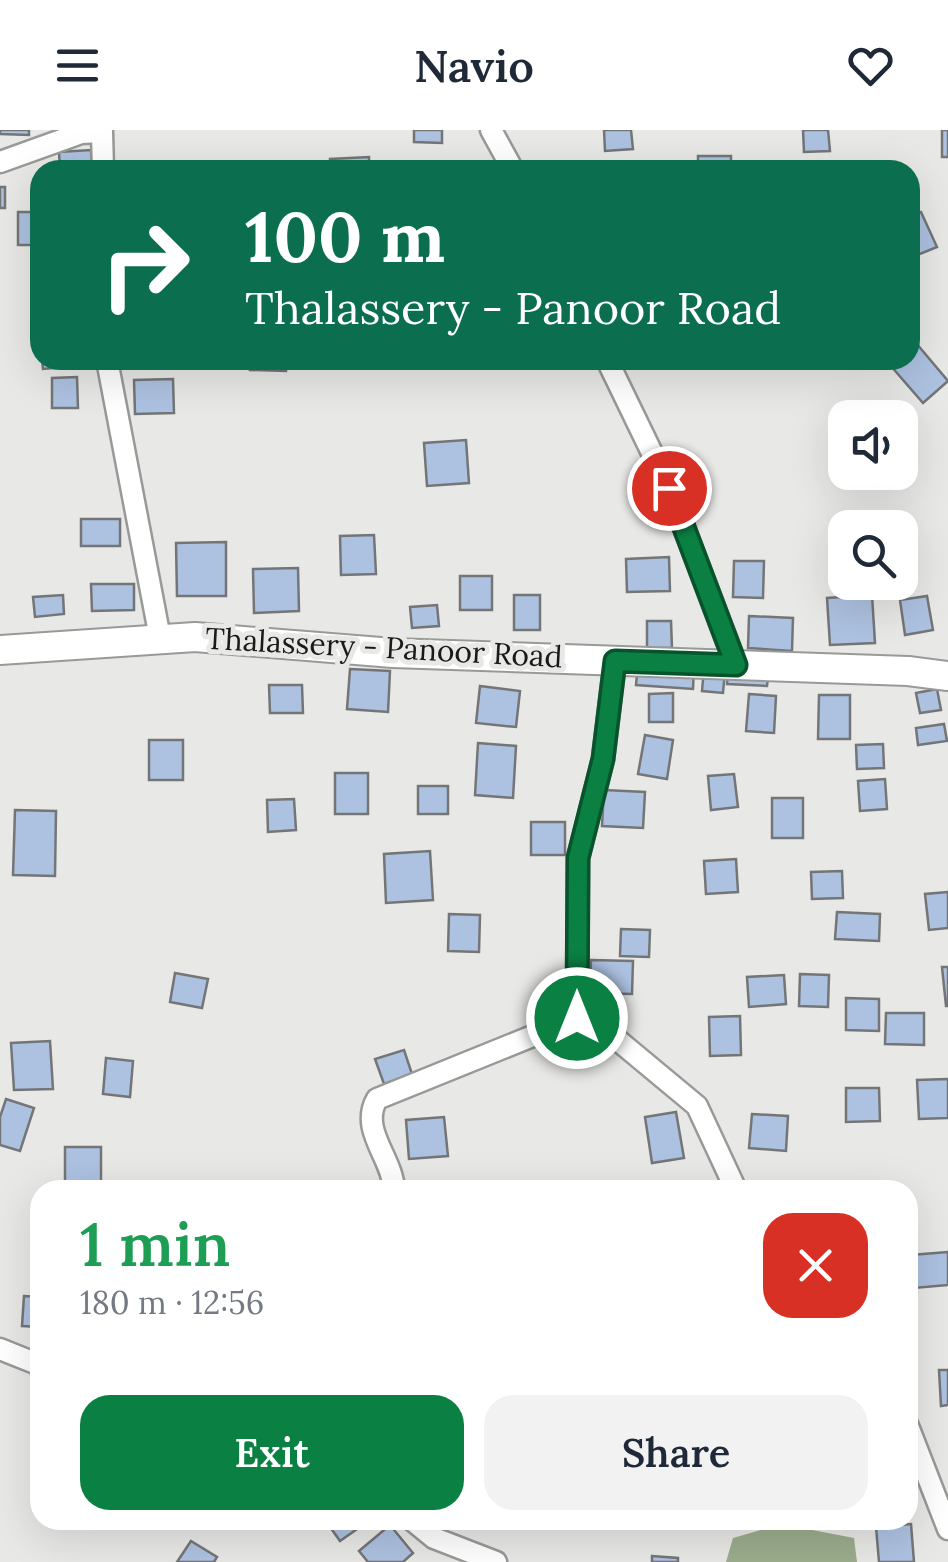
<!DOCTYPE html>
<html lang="en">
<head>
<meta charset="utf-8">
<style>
  :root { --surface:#fff; --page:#f2f2f3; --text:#1f2937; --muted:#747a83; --accent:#0b8043 }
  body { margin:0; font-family:Lora,serif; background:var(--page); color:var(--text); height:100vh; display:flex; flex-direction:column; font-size:38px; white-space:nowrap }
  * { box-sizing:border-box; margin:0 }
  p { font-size:32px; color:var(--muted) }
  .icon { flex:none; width:55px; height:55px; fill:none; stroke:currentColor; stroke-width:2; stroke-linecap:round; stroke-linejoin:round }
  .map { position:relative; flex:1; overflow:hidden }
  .panel { position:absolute; left:30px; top:1050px; width:888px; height:350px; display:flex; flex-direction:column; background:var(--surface); border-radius:30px; box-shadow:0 10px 40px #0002 }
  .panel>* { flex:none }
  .top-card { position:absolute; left:30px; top:30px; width:890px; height:210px; border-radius:30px; box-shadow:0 10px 40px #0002; background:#0b6e4f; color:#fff; overflow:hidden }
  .controls { position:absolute; left:828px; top:270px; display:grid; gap:20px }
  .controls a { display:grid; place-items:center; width:90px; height:90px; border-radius:20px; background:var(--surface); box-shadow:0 10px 40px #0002; font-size:50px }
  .pin { position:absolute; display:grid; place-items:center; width:85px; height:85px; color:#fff; margin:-42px; border:5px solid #fff; border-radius:50%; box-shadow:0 2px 10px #0007 }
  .me { position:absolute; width:110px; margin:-55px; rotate:0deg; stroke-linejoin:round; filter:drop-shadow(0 0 8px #0008) }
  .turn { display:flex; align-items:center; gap:35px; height:210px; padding:0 50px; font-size:45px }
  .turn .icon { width:130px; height:130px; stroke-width:2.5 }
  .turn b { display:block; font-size:70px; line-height:85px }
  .round { display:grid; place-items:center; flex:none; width:105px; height:105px; border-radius:30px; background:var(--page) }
  .overview { display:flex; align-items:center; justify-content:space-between; height:170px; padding:0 50px }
  h1 { font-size:60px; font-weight:600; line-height:75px; color:#1e9e55 }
  .cta { display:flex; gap:20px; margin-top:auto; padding:20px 50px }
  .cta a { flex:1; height:115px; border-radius:30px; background:var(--accent); color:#fff; font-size:40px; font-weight:600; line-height:115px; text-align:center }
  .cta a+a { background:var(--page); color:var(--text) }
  header { display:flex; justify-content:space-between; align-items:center; height:130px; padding:0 50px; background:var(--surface); font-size:45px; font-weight:600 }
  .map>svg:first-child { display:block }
</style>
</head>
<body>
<header><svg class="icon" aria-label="menu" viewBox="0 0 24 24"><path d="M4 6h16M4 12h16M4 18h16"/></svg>Navio<svg class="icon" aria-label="heart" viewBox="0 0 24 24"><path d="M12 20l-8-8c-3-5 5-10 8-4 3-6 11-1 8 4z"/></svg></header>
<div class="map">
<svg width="948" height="1432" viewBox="0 0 948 1432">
  <rect width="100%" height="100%" fill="#e8e9e6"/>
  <polygon fill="#9bad8d" points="781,1394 854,1408 857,1432 726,1432 733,1408"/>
  <g fill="#adc2e1" stroke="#737577" stroke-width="2.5">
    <polygon points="0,0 29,0 29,5 0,4"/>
    <polygon points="414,0 442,0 442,13 414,12"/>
    <polygon points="604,0 631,0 633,19 605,21"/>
    <polygon points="803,0 828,0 830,21 804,22"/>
    <rect x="942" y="0" width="6" height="27"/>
    <polygon points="91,20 92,40 60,40 59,22"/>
    <rect x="698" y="26" width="33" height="14"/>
    <polygon points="369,27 369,40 330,40 330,29"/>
    <rect x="0" y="57" width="5" height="21"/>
    <rect x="18" y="82" width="22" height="33"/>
    <polygon points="921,82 937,117 910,128 910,86"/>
    <polygon points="916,213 948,251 923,273 890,235 896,230 910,230 910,218"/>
    <polygon points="42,230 90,230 90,235 43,239"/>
    <polygon points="251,230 287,230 286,241 250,240"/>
    <polygon points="77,247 78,278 52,278 52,248"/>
    <polygon points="173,249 174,283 135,284 134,250"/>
    <polygon points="466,310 469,353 427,356 424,313"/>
    <rect x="81" y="389" width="39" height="27"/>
    <polygon points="374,405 376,444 341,445 340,406"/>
    <polygon points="226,412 226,466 177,466 176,413"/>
    <polygon points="669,427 670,461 627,462 626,429"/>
    <polygon points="734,431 764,431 763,468 733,467"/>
    <polygon points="298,438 299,481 254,483 253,439"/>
    <rect x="460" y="446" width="32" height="34"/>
    <polygon points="91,454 134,454 134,480 92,481"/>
    <polygon points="63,465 64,484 35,487 33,467"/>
    <rect x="514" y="465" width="26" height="35"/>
    <polygon points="872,465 875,513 830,515 827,468"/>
    <polygon points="927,466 933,500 905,505 900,470"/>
    <polygon points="437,475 439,496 412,498 410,477"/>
    <polygon points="749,486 793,488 792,521 748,518"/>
    <polygon points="647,491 671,491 672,518 647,518"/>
    <polygon points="638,534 694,537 693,559 636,555"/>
    <polygon points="728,537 769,539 767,556 727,554"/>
    <polygon points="704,538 725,540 723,563 702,561"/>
    <polygon points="350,539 390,541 388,582 347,579"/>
    <polygon points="269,555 302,555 303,583 270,583"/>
    <polygon points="480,556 520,561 516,597 476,593"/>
    <polygon points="937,559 941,580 920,583 916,563"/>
    <polygon points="673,563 673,592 649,592 649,564"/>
    <polygon points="749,564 776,566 774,603 746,601"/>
    <polygon points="819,565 850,565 850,609 818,609"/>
    <polygon points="944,594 947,611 918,615 916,598"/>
    <polygon points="645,605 673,610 667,649 638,644"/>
    <rect x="149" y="610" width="34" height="40"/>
    <polygon points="478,613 516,616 513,668 475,665"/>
    <polygon points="883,614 884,638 857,639 856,615"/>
    <rect x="335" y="643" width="33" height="41"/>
    <polygon points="734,644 738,677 711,680 708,646"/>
    <polygon points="885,649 887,679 860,681 858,651"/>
    <rect x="418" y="656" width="30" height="28"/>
    <polygon points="604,660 645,662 643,698 602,696"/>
    <rect x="772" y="668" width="31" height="40"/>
    <polygon points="294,669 296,700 268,702 267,670"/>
    <polygon points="15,680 56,681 55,746 13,745"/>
    <rect x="531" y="692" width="34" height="33"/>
    <polygon points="430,721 433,770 386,773 384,724"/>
    <polygon points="736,729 738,762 706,764 704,731"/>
    <polygon points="842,741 843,768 812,769 811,742"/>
    <polygon points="948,762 948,798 929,800 925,764"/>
    <polygon points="837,782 880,784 879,811 835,809"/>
    <polygon points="449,784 480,785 479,822 448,821"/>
    <polygon points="621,799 650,800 649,827 620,826"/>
    <polygon points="591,830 633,831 632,864 590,863"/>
    <polygon points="942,837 948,837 948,876 946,876"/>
    <polygon points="175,843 208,849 202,878 170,872"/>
    <polygon points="800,844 829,845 828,877 799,876"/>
    <polygon points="784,845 786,874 749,877 747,847"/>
    <polygon points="846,868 879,869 879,901 846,900"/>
    <polygon points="886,883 924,883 924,915 885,914"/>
    <polygon points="740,886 741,925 710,926 709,887"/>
    <polygon points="50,911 53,959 14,960 11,913"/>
    <polygon points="404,920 412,944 384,954 375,929"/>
    <polygon points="106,928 133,931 130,967 103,964"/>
    <polygon points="948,949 948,988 919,989 917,950"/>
    <polygon points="846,958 879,958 880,991 846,992"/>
    <polygon points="6,969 34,978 20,1021 0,1015 0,987"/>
    <polygon points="676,982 684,1028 652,1033 645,987"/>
    <polygon points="752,984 788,986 786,1021 749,1018"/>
    <polygon points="444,987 448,1026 409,1029 406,990"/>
    <rect x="65" y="1017" width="36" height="36"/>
    <polygon points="948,1122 948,1155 914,1158 911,1125"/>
    <polygon points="24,1166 40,1167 40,1197 22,1196"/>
    <polygon points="939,1240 948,1240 948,1275 941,1276"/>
    <polygon points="325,1390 370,1390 340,1411"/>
    <polygon points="911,1394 914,1432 879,1432 876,1397"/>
    <polygon points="390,1395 413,1423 403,1432 368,1432 359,1421"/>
    <polygon points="191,1411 217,1427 214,1432 177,1432"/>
    <polygon points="652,1426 678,1428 678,1432 652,1432"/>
  </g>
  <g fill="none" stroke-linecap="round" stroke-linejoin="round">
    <defs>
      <g id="minor">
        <polyline points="491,0 513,40"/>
        <polyline points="0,32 81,3 102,2 103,40"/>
        <polyline points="107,230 160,508"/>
        <polyline points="607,230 669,358 736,535"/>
        <polyline points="577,888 578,728 603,629 615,531"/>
        <path d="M394,1060c-1,-32 -35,-60 -17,-91l200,-81 31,14 89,74 39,84"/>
        <polyline points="0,1219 40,1235"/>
        <polyline points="908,1296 948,1399"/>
        <polyline points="412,1390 434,1408 496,1432"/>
      </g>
      <polyline id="secondary" points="0,520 195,507 393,523 908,541 948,546"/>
    </defs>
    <use href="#minor" stroke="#989a97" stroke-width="25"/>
    <use href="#secondary" stroke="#989a97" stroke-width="32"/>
    <use href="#minor" stroke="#fff" stroke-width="20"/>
    <use href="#secondary" stroke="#fff" stroke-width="28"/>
  </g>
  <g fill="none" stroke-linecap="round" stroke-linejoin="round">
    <defs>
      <polyline id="route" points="577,888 578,728 603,629 615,531 736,535 669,358"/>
    </defs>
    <use href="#route" stroke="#07532c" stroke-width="25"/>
    <use href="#route" stroke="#0b8043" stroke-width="18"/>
  </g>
  <g text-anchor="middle" stroke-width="10" stroke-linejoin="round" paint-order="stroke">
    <g font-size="30" fill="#191a19" stroke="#e8e9e6">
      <text transform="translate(384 518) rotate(3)" y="10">Thalassery - Panoor Road</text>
    </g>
  </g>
</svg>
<div class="controls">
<a><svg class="icon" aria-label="sound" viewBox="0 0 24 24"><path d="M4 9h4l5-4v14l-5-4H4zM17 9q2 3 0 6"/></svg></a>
<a><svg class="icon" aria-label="search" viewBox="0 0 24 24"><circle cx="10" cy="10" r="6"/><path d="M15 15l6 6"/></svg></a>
</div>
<div class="pin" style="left:669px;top:358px;background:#d93025"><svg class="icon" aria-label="arrive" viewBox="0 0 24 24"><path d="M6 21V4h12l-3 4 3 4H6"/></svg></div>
<svg class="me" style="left:577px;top:888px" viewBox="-20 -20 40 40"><circle r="17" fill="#0b8043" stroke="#fff" stroke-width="3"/><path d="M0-11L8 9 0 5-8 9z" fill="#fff"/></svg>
<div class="top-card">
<div class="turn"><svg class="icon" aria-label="right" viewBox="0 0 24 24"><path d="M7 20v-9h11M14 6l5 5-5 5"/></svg><div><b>100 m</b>Thalassery - Panoor Road</div></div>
</div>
<section class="panel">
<div class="overview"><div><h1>1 min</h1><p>180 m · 12:56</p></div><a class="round" style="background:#d93025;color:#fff"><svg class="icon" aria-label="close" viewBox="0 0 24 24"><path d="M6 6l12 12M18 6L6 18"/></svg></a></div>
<div class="cta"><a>Exit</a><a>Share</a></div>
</section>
</div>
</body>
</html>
